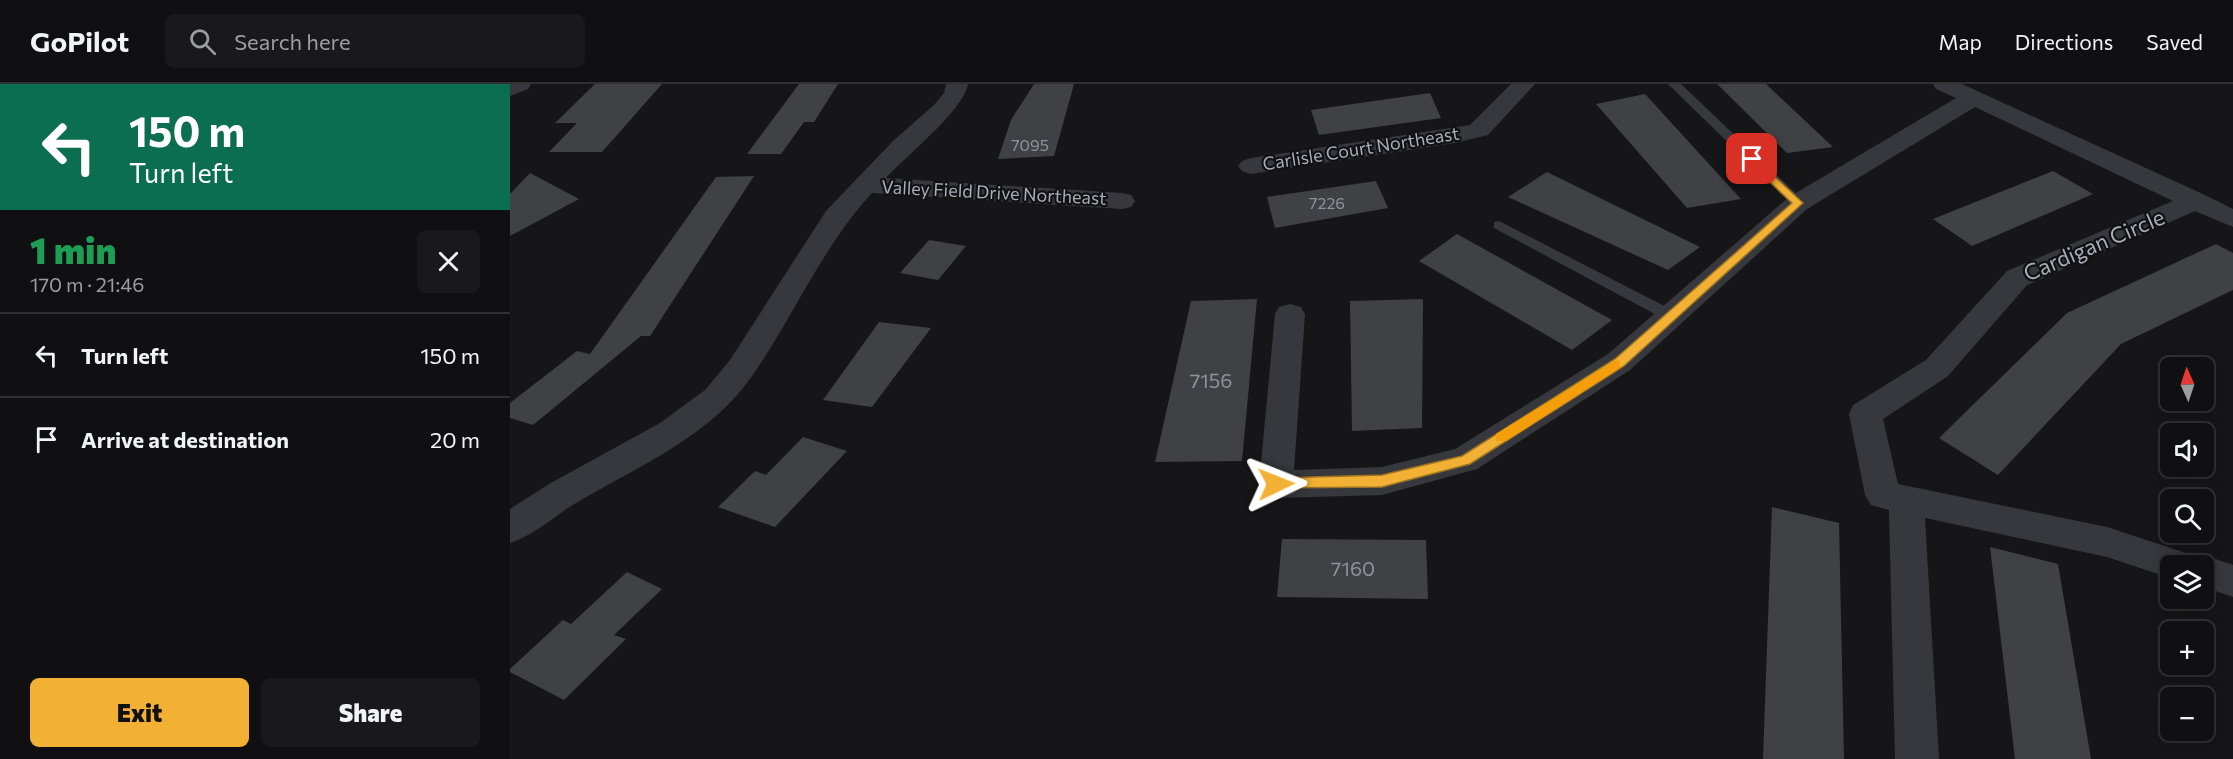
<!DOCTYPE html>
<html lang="en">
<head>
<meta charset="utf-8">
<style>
  :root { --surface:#101012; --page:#19191b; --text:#f1f3f6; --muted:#9c9d9f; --line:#303032; --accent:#f2b134 }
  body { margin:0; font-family:Commissioner,sans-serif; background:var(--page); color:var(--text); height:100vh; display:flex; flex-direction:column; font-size:22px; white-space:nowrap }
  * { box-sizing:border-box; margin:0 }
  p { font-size:20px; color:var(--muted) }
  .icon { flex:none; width:33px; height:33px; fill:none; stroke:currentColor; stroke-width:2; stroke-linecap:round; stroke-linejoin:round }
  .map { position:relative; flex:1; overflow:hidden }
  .details { display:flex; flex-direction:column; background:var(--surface); width:510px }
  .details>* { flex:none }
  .banner { background:#0b6e4f; color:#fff; overflow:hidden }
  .needle { width:39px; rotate:357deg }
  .controls { position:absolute; left:1650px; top:273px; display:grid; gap:12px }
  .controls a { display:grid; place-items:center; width:54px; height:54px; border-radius:9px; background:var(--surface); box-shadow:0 3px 15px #0003,0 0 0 2px var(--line); font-size:30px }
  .pin { position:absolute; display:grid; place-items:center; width:51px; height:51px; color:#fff; margin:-26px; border-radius:12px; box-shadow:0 3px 9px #0006 }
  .me { position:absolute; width:66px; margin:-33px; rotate:88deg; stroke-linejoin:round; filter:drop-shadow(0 0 4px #0008) }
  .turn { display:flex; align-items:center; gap:21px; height:126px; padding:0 30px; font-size:27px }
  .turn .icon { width:78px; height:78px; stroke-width:2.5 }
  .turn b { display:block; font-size:42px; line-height:51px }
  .round { display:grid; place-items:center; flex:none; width:63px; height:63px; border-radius:9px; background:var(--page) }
  .overview { display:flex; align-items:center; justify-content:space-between; height:102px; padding:0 30px }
  h1 { font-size:36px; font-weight:800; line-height:45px; color:#1e9e55 }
  .primary-button { display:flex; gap:12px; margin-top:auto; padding:12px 30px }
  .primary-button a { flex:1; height:69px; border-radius:9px; background:var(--accent); color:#111; font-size:24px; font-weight:800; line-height:69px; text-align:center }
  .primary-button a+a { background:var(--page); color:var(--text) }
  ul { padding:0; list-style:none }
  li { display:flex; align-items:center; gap:18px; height:84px; padding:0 30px; border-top:2px solid var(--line) }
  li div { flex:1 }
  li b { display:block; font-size:22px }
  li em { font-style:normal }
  header { display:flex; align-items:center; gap:36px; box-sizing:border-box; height:84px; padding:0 30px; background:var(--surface); border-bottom:2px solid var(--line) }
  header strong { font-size:28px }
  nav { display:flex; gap:33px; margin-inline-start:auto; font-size:21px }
  .search { width:420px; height:54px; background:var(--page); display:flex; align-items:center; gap:15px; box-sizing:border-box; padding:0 21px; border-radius:9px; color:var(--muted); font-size:22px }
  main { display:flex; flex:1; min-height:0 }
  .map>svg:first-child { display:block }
</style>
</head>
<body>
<header>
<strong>GoPilot</strong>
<div class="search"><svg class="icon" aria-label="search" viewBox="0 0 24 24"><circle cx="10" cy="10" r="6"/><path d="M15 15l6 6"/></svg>Search here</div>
<nav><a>Map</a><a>Directions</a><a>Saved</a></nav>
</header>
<main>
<section class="details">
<div class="banner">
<div class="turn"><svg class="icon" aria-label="left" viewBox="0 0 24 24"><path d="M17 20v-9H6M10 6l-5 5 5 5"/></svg><div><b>150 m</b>Turn left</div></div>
</div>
<div class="overview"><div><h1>1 min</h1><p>170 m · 21:46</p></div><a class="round"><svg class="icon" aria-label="close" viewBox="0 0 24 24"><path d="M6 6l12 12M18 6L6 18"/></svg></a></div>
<ul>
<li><svg class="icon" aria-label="left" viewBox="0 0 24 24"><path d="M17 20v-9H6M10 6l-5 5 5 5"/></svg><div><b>Turn left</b></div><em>150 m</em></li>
<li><svg class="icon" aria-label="arrive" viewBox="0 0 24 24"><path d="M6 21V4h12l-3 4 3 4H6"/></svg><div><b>Arrive at destination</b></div><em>20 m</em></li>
</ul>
<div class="primary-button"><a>Exit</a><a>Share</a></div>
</section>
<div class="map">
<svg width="1723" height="675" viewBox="0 0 1723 675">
  <rect width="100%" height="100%" fill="#161618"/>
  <g fill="#404145">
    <polygon points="85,0 152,0 92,68 39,68 67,39 45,39"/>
    <polygon points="289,0 328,0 304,38 294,38 271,70 237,70"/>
    <polygon points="524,0 564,0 544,72 488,75 501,36"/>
    <polygon points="1207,0 1256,0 1323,63 1277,69"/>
    <polygon points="920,9 931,34 809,51 801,26"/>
    <polygon points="1135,10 1231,115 1177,124 1086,20"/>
    <polygon points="1543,87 1583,110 1462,162 1423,135"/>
    <polygon points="1037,88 1190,163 1158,186 998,113"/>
    <polygon points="20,89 69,115 0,152 0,110"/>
    <polygon points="244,92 140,252 131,252 23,341 0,334 0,319 67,267 80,270 206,93"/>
    <polygon points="866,97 878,124 765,144 757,113"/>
    <polygon points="947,150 1102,236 1062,266 909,177"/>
    <polygon points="419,156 456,162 428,196 390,189"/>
    <polygon points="1706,160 1723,169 1723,206 1611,260 1488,391 1429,354 1557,229"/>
    <polygon points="747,215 732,377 645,378 681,217"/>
    <polygon points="913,215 912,344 842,347 840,217"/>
    <polygon points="369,238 421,244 362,323 313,316"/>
    <polygon points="293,353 337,367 265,443 208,423 245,387 256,391"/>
    <polygon points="1262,423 1329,439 1334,675 1253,675"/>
    <polygon points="772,455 916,456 918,515 767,513"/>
    <polygon points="1480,463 1548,480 1581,675 1505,675"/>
    <polygon points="117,488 152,505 104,551 116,555 54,616 0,588 0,585 53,536 61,540"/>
  </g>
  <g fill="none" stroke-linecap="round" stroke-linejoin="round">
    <g fill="#37383d" fill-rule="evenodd">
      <polygon points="1158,0 1171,0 1293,116 1293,122 1283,122"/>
      <polygon points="989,137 1166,228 1168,232 1166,236 1156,236 984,144 984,138"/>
    </g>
    <g fill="#37383d" fill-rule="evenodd">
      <polygon points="0,0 21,0 18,5 0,12"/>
      <path d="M436,0h22c-4,26 -62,72 -82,94l236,15 9,2 4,6 -4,6 -9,2 -250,-16c-50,54 -78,123 -120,183 -42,61 -114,90 -176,127 -22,13 -41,32 -66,40v-34l39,-25 111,-61 45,-33 25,-30 96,-149 67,-70 41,-36 10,-12z"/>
      <polygon points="1001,0 1025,0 978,51 945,59 741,90 732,87 728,82 732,77 741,74 960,41"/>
      <polygon points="1423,0 1452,0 1695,111 1723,125 1723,143 1685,127 1517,201 1438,292 1373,335 1388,400 1597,443 1688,473 1694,471 1723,481 1723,513 1694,503 1694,482 1660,482 1660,494 1597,473 1415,434 1429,675 1385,675 1379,426 1361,421 1355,411 1339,330 1343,321 1416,276 1497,187 1663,117 1465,23 1297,125 1120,286 967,385 872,411 766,414 754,410 749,400 765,230 769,223 780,220 791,223 795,230 784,386 872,383 945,365 1098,270 1279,113 1446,14 1426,5"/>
    </g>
  </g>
  <polygon fill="#f2b134" stroke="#9d7322" stroke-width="1.5" points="1242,71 1293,119 1114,282 960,380 872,403 761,404 759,400 761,396 766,394 872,391 952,372 1105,275 1282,119 1238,77 1236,75"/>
  <polygon fill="#f59e0b" points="1106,276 1110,277 1110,284 996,357 986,357 986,350"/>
  <g text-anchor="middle" stroke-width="4.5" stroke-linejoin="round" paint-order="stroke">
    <g font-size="16" fill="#8e929b">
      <text x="520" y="67">7095</text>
      <text x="817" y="125">7226</text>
    </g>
    <g font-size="18" fill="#a8adb8" stroke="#111113">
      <text transform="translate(851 65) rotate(-9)" y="6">Carlisle Court Northeast</text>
      <text transform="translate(484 109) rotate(3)" y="6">Valley Field Drive Northeast</text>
    </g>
    <g font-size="20" fill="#8e929b">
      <text x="701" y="304">7156</text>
      <text x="843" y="492">7160</text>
    </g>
    <g font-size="22" fill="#a8adb8" stroke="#111113">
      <text transform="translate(1584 161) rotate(-23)" y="8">Cardigan Circle</text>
    </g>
  </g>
</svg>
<div class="controls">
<a><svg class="needle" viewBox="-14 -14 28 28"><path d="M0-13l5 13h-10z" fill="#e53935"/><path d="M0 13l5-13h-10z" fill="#9c9d9f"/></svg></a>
<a><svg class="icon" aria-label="sound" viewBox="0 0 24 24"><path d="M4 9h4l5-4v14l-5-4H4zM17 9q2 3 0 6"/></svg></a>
<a><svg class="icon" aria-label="search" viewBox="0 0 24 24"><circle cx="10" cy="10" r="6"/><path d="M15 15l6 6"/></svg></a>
<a><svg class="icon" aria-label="layers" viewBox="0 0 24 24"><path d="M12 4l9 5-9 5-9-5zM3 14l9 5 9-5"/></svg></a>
<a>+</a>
<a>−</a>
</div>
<div class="pin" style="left:1242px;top:75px;background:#d93025"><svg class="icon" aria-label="arrive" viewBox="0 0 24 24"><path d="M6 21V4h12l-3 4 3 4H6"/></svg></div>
<svg class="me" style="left:766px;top:400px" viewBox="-20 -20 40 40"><path d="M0-17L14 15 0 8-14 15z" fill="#f2b134" stroke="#fff" stroke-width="4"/></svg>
</div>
</main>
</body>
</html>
